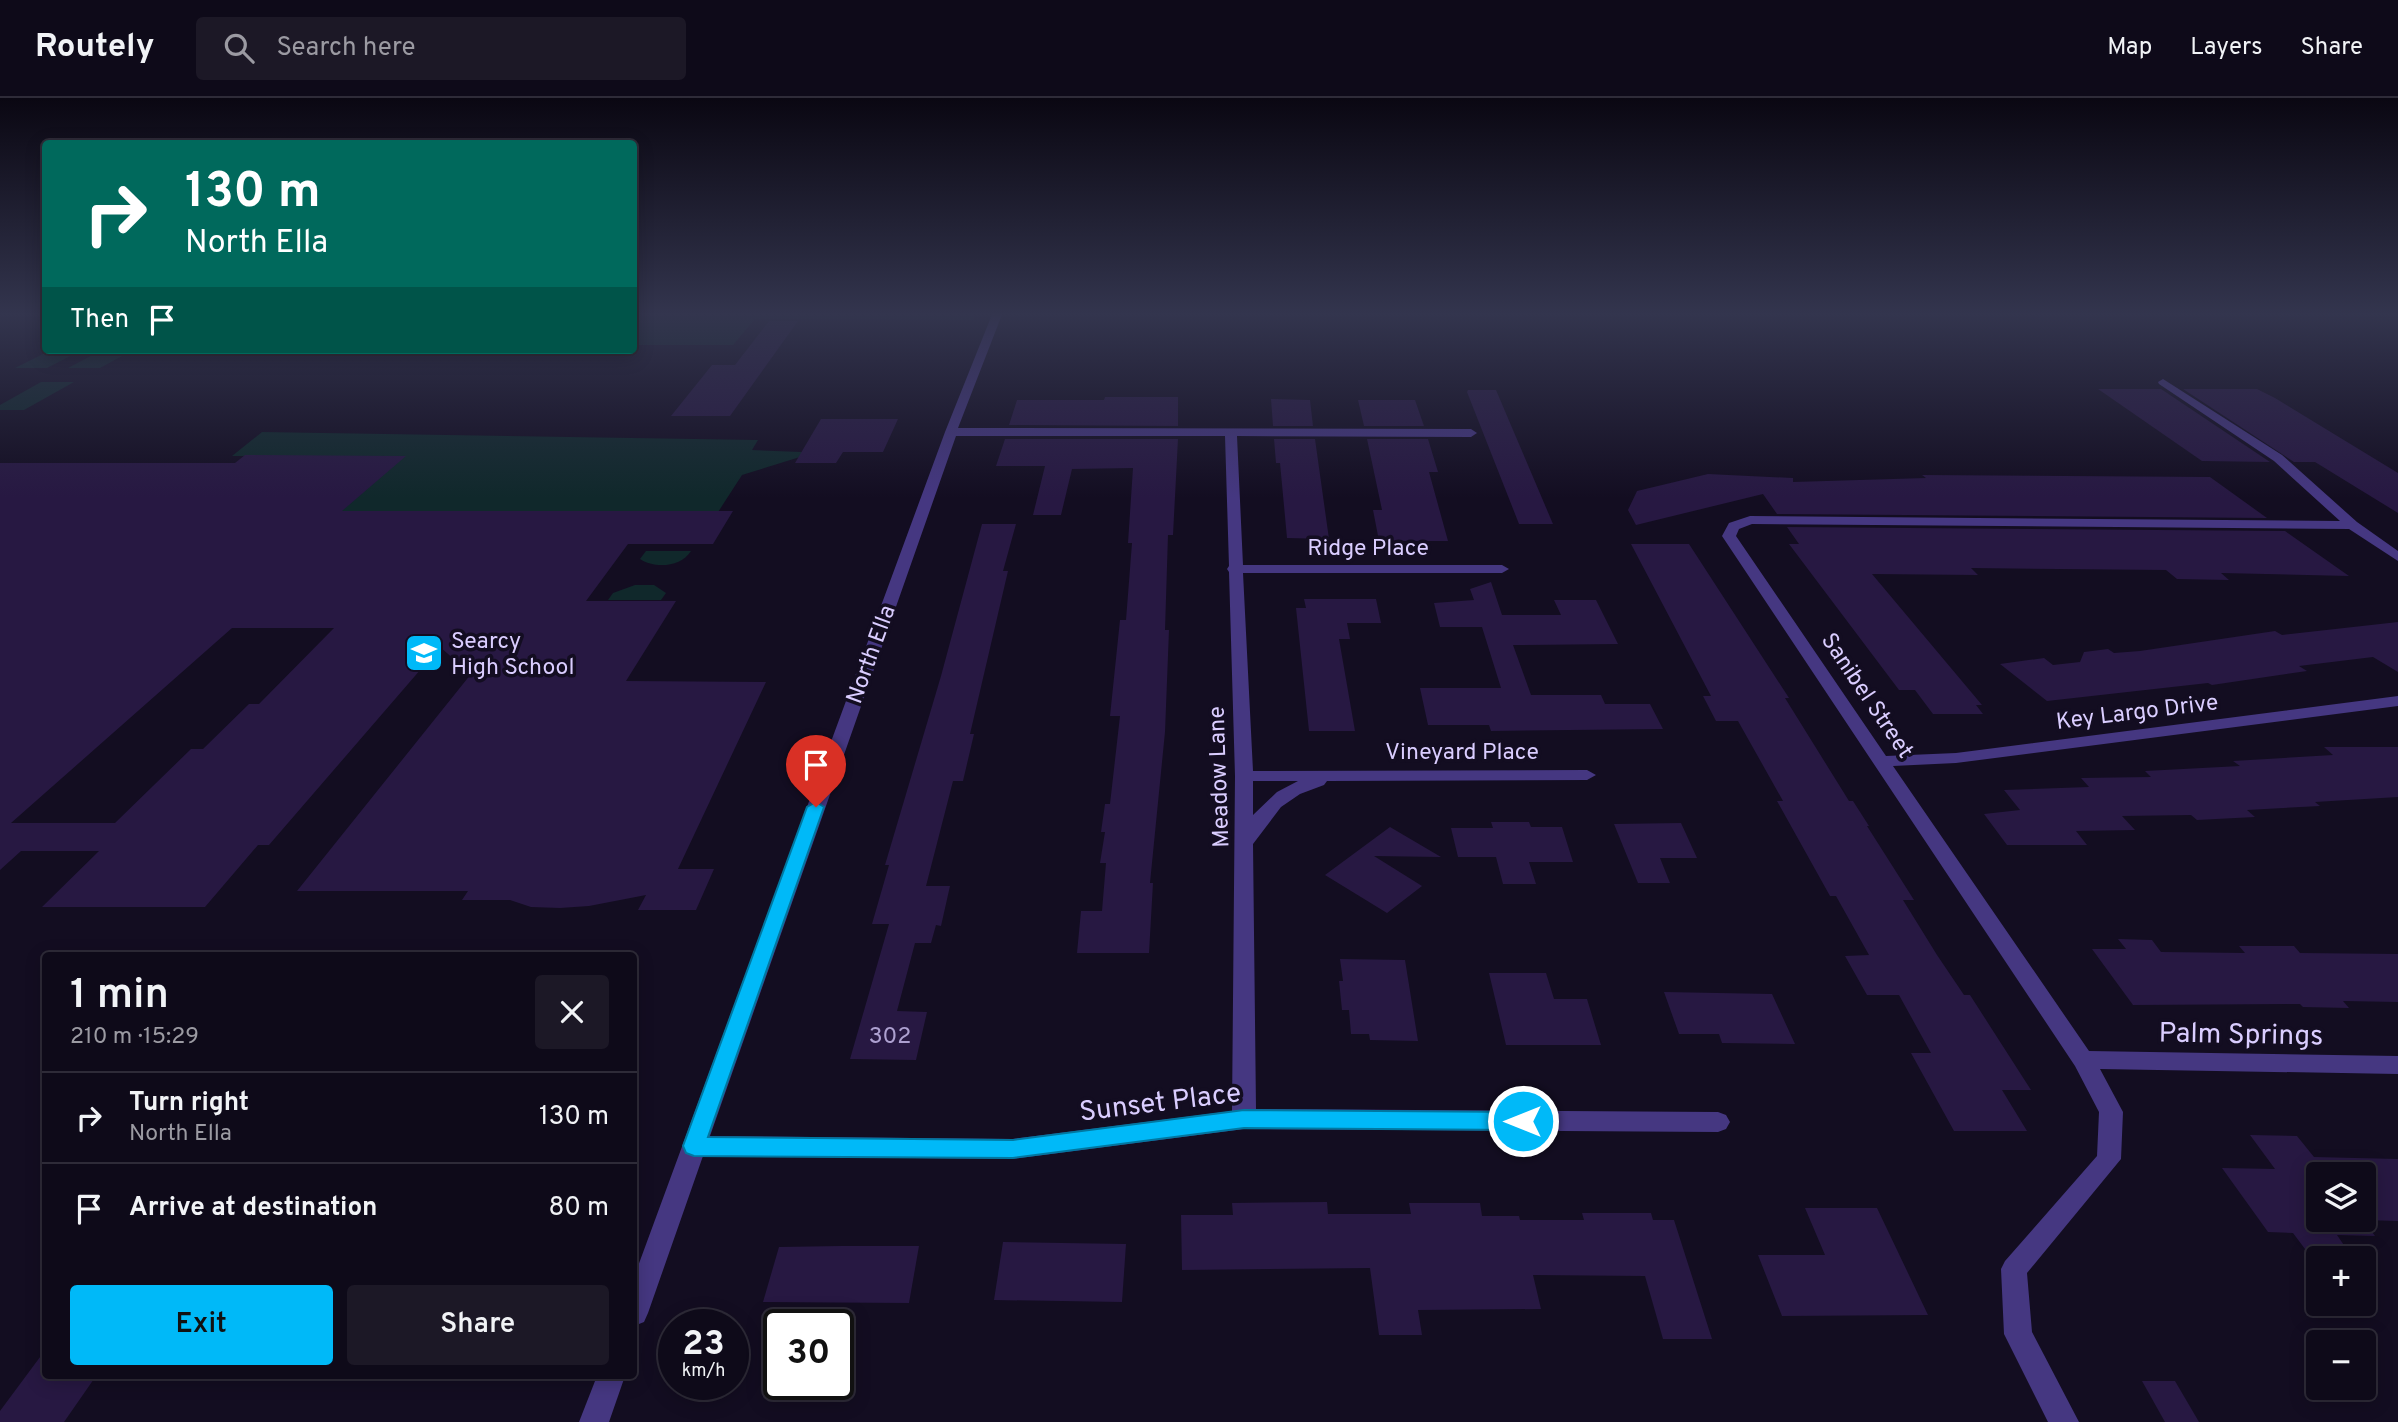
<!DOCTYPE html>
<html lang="en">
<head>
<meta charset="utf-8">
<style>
  :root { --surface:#0e0a19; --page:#1c1826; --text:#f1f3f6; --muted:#9b9aa2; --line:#2e2b38; --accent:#00b9f8 }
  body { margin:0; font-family:Overpass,sans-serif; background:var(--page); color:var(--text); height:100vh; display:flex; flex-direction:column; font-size:26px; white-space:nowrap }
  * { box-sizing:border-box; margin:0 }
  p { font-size:23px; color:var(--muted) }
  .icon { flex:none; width:38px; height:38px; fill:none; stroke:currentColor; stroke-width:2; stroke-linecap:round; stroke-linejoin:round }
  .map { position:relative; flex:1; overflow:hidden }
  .side { position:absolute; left:42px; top:854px; width:595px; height:427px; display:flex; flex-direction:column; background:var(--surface); border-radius:7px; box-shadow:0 4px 18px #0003,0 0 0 2px var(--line) }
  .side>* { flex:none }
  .guide { position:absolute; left:42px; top:42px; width:595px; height:214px; border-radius:7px; box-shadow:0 4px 18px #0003,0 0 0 2px var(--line); background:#00695c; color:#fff; overflow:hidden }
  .controls { position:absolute; left:2306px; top:1064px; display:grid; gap:14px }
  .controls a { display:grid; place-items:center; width:70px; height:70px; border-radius:7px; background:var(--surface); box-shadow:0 4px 18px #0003,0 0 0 2px var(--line); font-size:35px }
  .speed { position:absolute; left:658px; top:1211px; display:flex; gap:14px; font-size:35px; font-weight:700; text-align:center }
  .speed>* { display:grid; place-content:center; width:91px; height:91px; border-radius:50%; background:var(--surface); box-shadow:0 4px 18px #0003,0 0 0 2px var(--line); line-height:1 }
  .speed small { font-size:18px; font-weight:400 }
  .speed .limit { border:4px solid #111; border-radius:10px; background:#fff; color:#111 }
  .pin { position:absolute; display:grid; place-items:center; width:60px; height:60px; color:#fff; margin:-72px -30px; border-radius:50% 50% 50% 0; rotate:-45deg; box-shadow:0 0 7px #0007 }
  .pin .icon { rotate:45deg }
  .me { position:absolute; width:77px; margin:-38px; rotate:270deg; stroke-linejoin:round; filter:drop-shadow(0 0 5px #0008) }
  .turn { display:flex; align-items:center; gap:24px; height:147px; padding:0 28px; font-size:32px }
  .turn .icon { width:91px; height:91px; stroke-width:2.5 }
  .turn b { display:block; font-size:49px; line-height:60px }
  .then { display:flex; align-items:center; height:66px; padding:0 28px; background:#0003; gap:14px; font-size:26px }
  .round { display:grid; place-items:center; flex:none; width:74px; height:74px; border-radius:7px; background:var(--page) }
  .headline { display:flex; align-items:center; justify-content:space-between; height:119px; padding:0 28px }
  h1 { font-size:42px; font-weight:600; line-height:52px }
  .action { display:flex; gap:14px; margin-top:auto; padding:14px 28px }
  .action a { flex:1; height:80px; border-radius:7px; background:var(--accent); color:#111; font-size:28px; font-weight:600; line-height:80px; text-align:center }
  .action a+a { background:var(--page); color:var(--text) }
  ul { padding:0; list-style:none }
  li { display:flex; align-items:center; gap:21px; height:91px; padding:0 28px; border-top:2px solid var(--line) }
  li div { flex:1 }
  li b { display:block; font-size:26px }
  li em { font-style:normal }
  header { display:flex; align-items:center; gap:42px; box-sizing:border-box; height:98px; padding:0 35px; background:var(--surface); border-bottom:2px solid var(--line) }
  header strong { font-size:33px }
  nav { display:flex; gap:38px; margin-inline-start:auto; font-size:24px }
  .search { width:490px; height:63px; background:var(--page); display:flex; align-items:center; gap:18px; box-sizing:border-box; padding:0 24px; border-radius:7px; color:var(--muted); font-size:26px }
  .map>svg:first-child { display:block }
</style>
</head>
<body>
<header>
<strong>Routely</strong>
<div class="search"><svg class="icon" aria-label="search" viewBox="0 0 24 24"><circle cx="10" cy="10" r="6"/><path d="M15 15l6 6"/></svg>Search here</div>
<nav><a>Map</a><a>Layers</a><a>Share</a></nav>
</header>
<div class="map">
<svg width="2398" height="1324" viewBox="0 0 2398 1324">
  <rect width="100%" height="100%" fill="#130d21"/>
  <g fill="#10282b">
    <polygon points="634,214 976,214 973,222 755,221 733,247 634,247"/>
    <polygon points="51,252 82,252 47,270 15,270"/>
    <polygon points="102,252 133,252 100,270 68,270"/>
    <polygon points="41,284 74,284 24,312 0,312 0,307"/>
    <polygon points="262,334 758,342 752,352 802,354 800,359 742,377 711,425 684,413 305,413 405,358 232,358"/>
    <path d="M646,453h45c-10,16 -36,18 -51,8z"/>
    <polygon points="635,487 654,487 666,495 661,502 608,502 613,495"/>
  </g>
  <g fill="#271842" fill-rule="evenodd">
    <polygon points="769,223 798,223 730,318 671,318 712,267 735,267"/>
    <polygon points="2098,291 2161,291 2270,364 2202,363"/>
    <polygon points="2183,291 2257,291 2275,300 2398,375 2398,415 2315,364 2294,364"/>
    <polygon points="1468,292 1496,292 1553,426 1519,426 1467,294"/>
    <polygon points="1105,299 1178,299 1178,328 1009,327 1017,302 1104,302"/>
    <polygon points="1271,301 1310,302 1313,328 1273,328"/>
    <polygon points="1358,302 1415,302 1424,328 1364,328"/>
    <polygon points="821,321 898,321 883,354 843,354 836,365 795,365"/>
    <polygon points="1005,341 1178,341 1173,437 1168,437 1165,532 1169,532 1165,634 1150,785 1153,785 1149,855 1077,855 1081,813 1102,813 1106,765 1100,765 1105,734 1101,734 1105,706 1110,706 1120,618 1110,618 1120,522 1126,522 1132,445 1128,445 1133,370 1072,371 1061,417 1033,417 1045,368 996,368"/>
    <polygon points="1274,341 1315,341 1329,441 1287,440 1280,365 1276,365"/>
    <polygon points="1367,341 1428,341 1438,374 1429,374 1448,443 1379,443 1373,412 1382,412"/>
    <path d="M245,357l161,1 -64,55h391l-20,33h-85l-42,57h90l-50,80 140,1 -88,187h36l-18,41h-58l8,-15 -57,11 -29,2 -29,-1 -21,-7h-48l6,-9h-171l174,-217 -31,-27 -171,198h-11l-53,62h-163l57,-56h-78l-21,19v-407h235zM232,530h102l-75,76h-10l-46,45h-12l-76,74h-104z"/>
    <polygon points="1708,376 1793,380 1793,384 1926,380 1922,377 2210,379 2267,420 1777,416 1763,396 1636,427 1628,412 1637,393"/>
    <polygon points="982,426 1016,426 1003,473 1008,473 970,636 974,636 963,683 953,683 926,788 950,788 941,828 936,827 931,845 915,845 897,913 927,914 916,962 850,961 889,826 872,826 889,767 885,767 941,578"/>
    <polygon points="1787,429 2285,433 2349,478 2221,475 2229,482 2177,481 2166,472 1971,470 1978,477 1872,476 1982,607 1976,607 1983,616 1933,616 1915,592 1899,592 1789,446 1799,446"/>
    <polygon points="1631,446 1689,446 1789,600 1785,600 1849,703 1853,703 1869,728 1867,728 1914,802 1903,802 1937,857 1964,897 1970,897 2031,992 2002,992 2027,1033 1954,1033 1911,955 1931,955 1899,897 1867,897 1845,858 1869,857 1836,798 1830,798 1777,703 1783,703 1738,623 1716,623 1703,598 1711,598"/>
    <polygon points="1491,484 1502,517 1561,517 1554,502 1596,502 1618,546 1513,547 1531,597 1601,597 1605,606 1650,606 1663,631 1491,633 1489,627 1428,627 1420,590 1501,590 1482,529 1440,529 1434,505 1474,502 1470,491"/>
    <polygon points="1304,501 1376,501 1381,525 1347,525 1350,541 1339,541 1355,633 1309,633 1296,510 1306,510"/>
    <polygon points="2398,524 2398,574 2373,559 2299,568 2307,573 2212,587 2208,585 2047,603 2000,566 2044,560 2053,567 2080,564 2084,554 2108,551 2114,555 2140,553 2275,533 2282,537"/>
    <polygon points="2324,649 2398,649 2398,699 2315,704 2320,708 2247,712 2255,719 2197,722 2191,717 2122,718 2135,732 2076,733 2087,747 2007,747 1984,716 2020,712 2004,692 2089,689 2081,680 2151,679 2145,673 2240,668 2233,663 2333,657"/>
    <polygon points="1491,724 1529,724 1531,729 1562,729 1573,764 1529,764 1536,786 1503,786 1496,759 1458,759 1451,730 1493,730"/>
    <polygon points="1681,725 1697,760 1660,760 1670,785 1638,785 1614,726"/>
    <polygon points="1390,729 1441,759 1374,758 1422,788 1387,815 1325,777"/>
    <polygon points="2118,841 2152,842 2161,854 2245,855 2239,848 2294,848 2300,855 2398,856 2398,904 2343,903 2349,910 2303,909 2300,906 2133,907 2092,851 2126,851"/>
    <polygon points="1340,861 1405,862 1418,943 1370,942 1369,936 1351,936 1349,912 1342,912 1339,883 1343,883"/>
    <polygon points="1489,875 1546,875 1554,901 1587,901 1601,947 1506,947"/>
    <polygon points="1664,894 1772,896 1795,946 1722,945 1719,936 1679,936"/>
    <path d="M2250,1037l47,1 17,21 84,2v62l-35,-1 12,16 -38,-1 13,19 -42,-1 -15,-20 -25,-1 -46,-64 53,1zM2319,1076h45v46h-45z"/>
    <polygon points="1327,1104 1328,1116 1411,1116 1409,1105 1480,1105 1482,1118 1519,1118 1520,1122 1584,1122 1582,1115 1651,1115 1653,1122 1674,1122 1712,1241 1663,1241 1645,1178 1533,1177 1541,1211 1418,1212 1422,1237 1379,1237 1370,1170 1182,1172 1181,1117 1233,1117 1232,1105"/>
    <polygon points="1805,1110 1877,1110 1928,1217 1782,1218 1758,1157 1825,1157"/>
    <polygon points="1003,1144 1126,1146 1122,1204 994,1202"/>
    <polygon points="841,1148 919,1148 909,1205 763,1204 779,1149"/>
    <polygon points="46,1251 46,1278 96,1278 64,1324 0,1324 0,1313"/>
    <polygon points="2142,1283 2175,1283 2199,1324 2165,1324"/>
  </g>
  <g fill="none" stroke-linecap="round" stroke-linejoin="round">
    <g fill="#453781" fill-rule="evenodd">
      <path d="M993,214h10l-45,116 513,1 6,4 -6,4 -234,-1 6,129h259l7,4 -7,4h-259l10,198 334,-1 9,5 -9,5 -260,1 -3,4 -24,9 -19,13 -28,37 3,265 462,3 8,3 4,7 -4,7 -8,3 -474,-3 -231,30 -310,-3 -55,157 -4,9 -10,4v-49l311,-845zM956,338h269l4,130 -2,3 2,3 6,204 -3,335 -219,28 -303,-3zM1253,683h45l-21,11 -24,23z"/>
      <polygon points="2163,281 2282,357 2357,424 2398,453 2398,463 2349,431 1752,426 1739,431 1736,438 1886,658 1956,655 2398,598 2398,608 1956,665 1893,668 2089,953 2398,958 2398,976 2100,971 2123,1014 2121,1061 2027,1175 2032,1234 2079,1324 2048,1324 2004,1236 2001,1171 2005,1163 2097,1058 2099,1014 2075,968 1722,438 1729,425 1750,418 2340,423 2274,363 2159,286 2158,284"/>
      <polygon points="597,1278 625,1278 609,1324 579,1324"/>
    </g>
  </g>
  <linearGradient id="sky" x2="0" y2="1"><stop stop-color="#0a0712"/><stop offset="0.54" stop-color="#33354e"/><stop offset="1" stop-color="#33354e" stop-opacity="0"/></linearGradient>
  <rect width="2398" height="400" fill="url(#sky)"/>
  <polygon fill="#00b9f8" stroke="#0078a1" stroke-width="2" points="816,704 824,709 708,1039 1013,1042 1244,1012 1523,1014 1530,1017 1534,1023 1530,1029 1523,1032 1244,1030 1013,1060 694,1058 686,1055 683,1048 807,709"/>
  <defs>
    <symbol id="school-square" viewBox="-11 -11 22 22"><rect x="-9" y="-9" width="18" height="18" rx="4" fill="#00b9f8" stroke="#130d21"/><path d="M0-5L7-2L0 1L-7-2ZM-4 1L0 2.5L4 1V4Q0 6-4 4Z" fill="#fff"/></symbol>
  </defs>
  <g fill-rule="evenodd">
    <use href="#school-square" x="402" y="533" width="44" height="44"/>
  </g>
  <g text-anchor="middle" stroke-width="7" stroke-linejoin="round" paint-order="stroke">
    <g font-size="23" fill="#dacdff" stroke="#130d21">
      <text x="1368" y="457">Ridge Place</text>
      <text transform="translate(870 556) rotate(-70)" y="8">North Ella</text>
      <text transform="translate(1868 597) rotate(56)" y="8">Sanibel Street</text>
      <text transform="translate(2137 613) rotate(-7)" y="8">Key Largo Drive</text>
      <text x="1462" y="661">Vineyard Place</text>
      <text transform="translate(1218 679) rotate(-92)" y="8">Meadow Lane</text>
    </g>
    <g font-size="23" fill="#dacdff" stroke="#130d21" text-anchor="start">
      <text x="451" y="550">Searcy<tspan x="451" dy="26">High School</tspan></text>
    </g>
    <g font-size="23" fill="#ada0d0">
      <text x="890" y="945">302</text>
    </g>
    <g font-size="28" fill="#dacdff" stroke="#130d21">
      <text transform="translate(2241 935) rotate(1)" y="10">Palm Springs</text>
      <text transform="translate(1160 1003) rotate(-7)" y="10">Sunset Place</text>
    </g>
  </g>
</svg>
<div class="controls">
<a><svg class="icon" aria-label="layers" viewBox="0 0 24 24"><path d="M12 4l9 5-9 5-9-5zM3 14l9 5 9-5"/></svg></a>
<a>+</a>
<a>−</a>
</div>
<div class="speed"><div>23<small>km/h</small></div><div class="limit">30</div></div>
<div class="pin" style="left:816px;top:709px;background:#d93025"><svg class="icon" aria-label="arrive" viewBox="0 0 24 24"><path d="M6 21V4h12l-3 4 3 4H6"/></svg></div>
<svg class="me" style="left:1523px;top:1023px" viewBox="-20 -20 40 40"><circle r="17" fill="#00b9f8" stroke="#fff" stroke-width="3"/><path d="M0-11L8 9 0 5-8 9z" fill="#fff"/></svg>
<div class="guide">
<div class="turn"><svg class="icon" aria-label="right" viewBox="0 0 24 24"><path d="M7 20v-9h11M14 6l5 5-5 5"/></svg><div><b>130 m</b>North Ella</div></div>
<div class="then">Then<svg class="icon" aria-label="arrive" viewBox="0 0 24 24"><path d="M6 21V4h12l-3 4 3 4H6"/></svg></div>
</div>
<section class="side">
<div class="headline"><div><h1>1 min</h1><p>210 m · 15:29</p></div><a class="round"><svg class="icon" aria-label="close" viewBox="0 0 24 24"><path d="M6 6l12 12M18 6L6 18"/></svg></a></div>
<ul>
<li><svg class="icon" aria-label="right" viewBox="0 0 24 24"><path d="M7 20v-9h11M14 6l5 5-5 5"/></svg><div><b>Turn right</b><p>North Ella</p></div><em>130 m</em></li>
<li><svg class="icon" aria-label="arrive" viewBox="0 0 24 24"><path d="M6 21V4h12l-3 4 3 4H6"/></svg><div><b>Arrive at destination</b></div><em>80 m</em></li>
</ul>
<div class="action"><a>Exit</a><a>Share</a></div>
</section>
</div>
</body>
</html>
